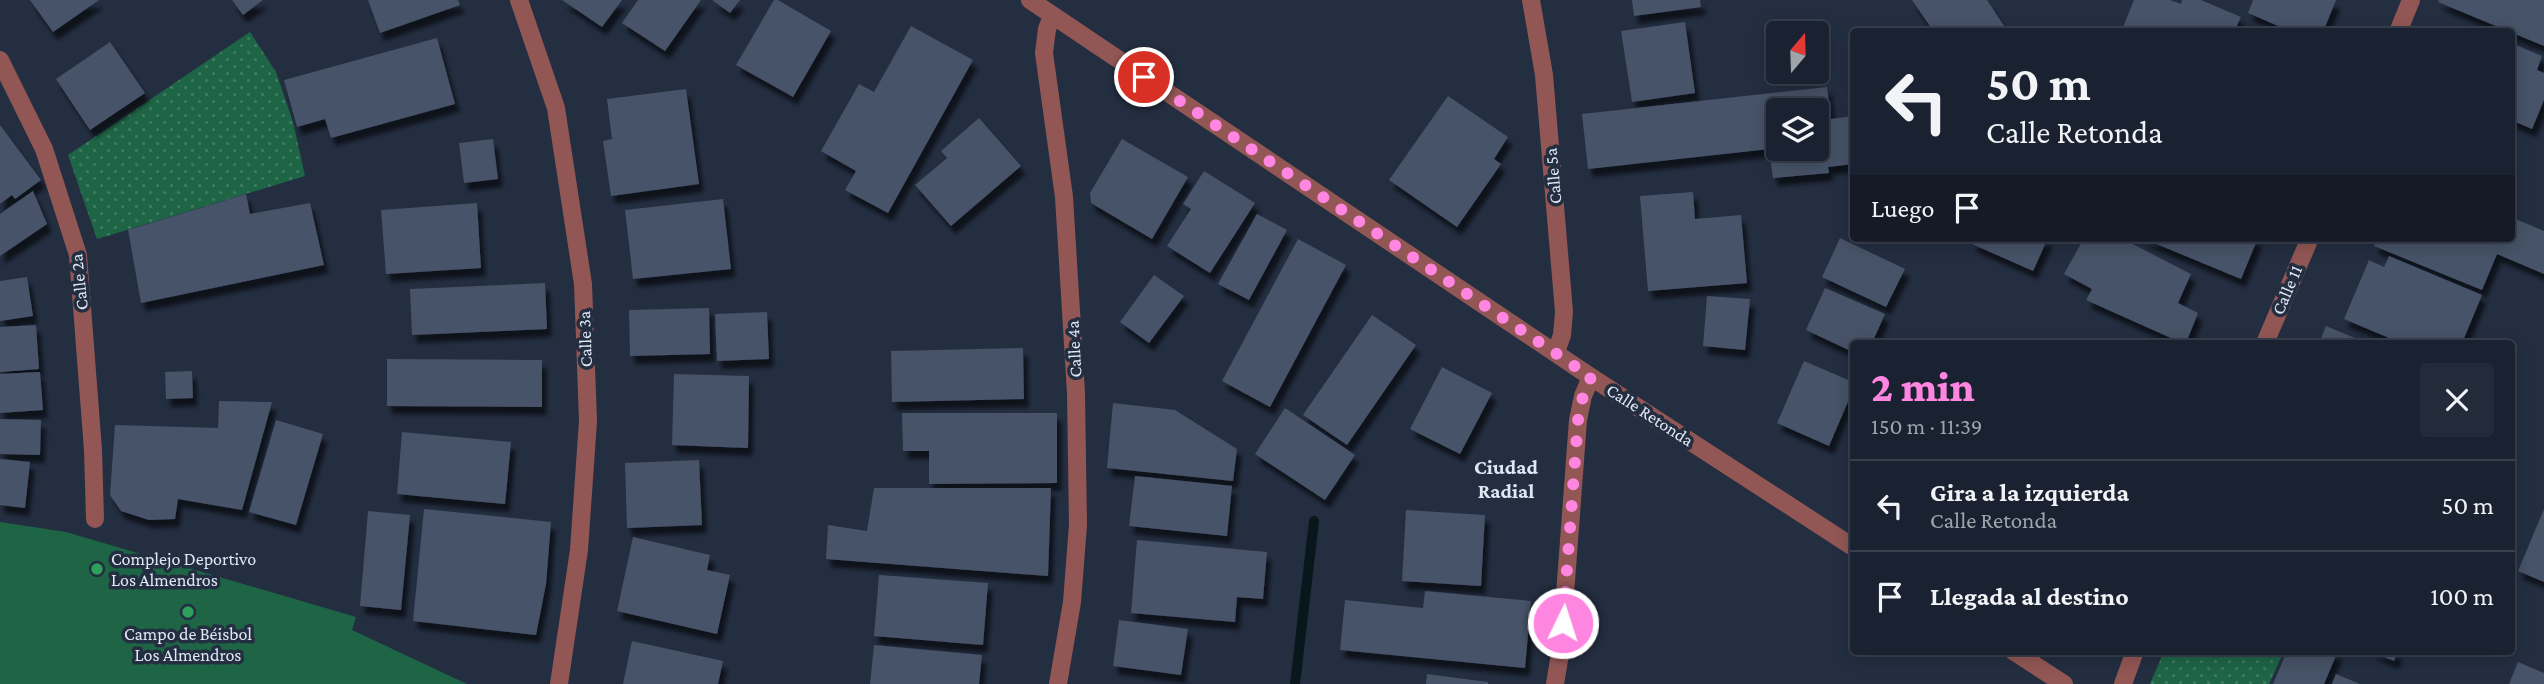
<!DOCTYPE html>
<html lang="es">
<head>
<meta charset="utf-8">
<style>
  :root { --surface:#1a2231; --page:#232a39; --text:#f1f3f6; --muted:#9fa4ab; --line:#383f4d; --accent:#fe85e0 }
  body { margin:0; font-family:"Crimson Pro",serif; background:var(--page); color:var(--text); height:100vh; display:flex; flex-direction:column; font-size:26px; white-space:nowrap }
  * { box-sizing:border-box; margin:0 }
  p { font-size:23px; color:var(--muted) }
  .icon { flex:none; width:38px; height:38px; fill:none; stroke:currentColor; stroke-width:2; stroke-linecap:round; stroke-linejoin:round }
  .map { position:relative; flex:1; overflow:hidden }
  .sheet { position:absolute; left:1850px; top:340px; width:665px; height:315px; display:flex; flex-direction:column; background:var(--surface); border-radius:7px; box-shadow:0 4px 18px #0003,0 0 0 2px var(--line) }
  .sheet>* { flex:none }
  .guide { position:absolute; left:1850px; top:28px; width:665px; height:214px; border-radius:7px; box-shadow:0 4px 18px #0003,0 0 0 2px var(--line); background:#1a2231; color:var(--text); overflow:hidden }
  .needle { width:46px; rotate:19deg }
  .buttons { position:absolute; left:1766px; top:21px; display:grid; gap:14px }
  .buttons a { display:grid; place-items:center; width:63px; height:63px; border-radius:7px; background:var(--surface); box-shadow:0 4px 18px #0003,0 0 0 2px var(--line); font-size:35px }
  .pin { position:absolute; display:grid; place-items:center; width:60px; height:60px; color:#fff; margin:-30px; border:4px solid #fff; border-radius:50%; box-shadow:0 2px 7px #0007 }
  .me { position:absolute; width:77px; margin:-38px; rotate:4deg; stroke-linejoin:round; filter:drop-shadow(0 0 5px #0008) }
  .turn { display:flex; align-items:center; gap:24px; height:147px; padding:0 21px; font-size:32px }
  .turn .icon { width:91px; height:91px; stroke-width:2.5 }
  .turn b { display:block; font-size:49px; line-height:60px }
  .then { display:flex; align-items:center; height:66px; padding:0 21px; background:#0003; gap:14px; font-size:26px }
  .round { display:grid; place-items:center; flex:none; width:74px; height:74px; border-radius:7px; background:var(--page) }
  .overview { display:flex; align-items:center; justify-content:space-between; height:119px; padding:0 21px }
  h1 { font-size:42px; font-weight:800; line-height:52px; color:var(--accent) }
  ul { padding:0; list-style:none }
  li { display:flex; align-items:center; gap:21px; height:91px; padding:0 21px; border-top:2px solid var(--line) }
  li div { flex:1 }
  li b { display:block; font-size:26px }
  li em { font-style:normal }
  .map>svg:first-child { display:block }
</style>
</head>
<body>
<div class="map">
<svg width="2544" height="684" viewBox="0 0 2544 684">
  <defs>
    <pattern id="grass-dots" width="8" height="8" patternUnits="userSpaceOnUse" patternTransform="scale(1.75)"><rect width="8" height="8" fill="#1e6546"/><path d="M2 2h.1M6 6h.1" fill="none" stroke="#3e7b61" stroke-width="1.8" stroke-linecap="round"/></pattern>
    <filter id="shadow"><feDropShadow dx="4.5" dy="8" stdDeviation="2" flood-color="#0009"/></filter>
  </defs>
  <rect width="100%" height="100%" fill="#232e41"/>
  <g fill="url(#grass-dots)">
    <polygon points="250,32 276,72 293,122 305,176 97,239 68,155"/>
    <polygon points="2164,651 2284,651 2269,684 2150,684"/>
  </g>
  <polygon fill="#1e6546" points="0,522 66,532 356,617 352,630 467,684 0,684"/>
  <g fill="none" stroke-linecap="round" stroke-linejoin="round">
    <polyline stroke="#08171c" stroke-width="10" points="1295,684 1314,521"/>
  </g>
  <g fill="#475268" fill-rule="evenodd" filter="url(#shadow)">
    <polygon points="30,0 99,0 53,32"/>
    <polygon points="232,0 263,0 243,15"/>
    <polygon points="368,0 458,0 460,5 380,33"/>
    <polygon points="562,0 622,0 602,27"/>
    <polygon points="638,0 701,0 665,51 622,23"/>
    <polygon points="712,0 740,0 730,13"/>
    <polygon points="774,0 778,0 831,31 793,97 736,65"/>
    <polygon points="1632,0 1700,0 1701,7 1634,16"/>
    <polygon points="1912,0 1987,0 2008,32 1934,32"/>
    <polygon points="2134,0 2170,0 2181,4 2182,0 2201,0 2241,17 2234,32 2121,32"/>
    <polygon points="2253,0 2336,0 2323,32 2292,32 2248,13"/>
    <polygon points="2439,0 2544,0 2544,46 2438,2"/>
    <polygon points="1685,22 1695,93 1632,102 1621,31"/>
    <polygon points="911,26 973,60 888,213 845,190 856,171 821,151 859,84 874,92"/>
    <polygon points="437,38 455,104 331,138 325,119 297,127 284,80"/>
    <polygon points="110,42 145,93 90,130 56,79"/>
    <polygon points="2511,43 2542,56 2537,70 2544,73 2544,100 2532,129 2511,120"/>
    <path d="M1827,87l4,32 22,-3v48l-25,3 1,6 -56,5 -4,-29 -181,20 -6,-55zM1778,110h38v39h-38z"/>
    <polygon points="686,89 699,184 611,196 603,141 612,139 607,99"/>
    <polygon points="1448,96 1508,137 1494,159 1501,164 1457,227 1389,180"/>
    <polygon points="979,118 1021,166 951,226 915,185 947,158 941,151"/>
    <polygon points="0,125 41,180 15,199 12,195 0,204"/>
    <polygon points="493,139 498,179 464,183 459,143"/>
    <polygon points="1122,139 1188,177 1152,239 1091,203 1090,193"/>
    <polygon points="1204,171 1255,203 1210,273 1167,246 1191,209 1183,204"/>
    <polygon points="33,191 47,224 0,256 0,214"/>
    <polygon points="1693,192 1695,219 1741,215 1747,283 1648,291 1640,196"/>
    <polygon points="246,194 250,214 310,203 324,265 141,303 128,230"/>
    <polygon points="723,199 731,269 633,279 625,210"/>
    <polygon points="477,203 481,268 386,274 381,210"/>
    <polygon points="1257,214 1287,230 1249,300 1218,284"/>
    <polygon points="2511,217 2544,231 2544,274 2497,254 2482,290 2374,246 2377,238 2511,238"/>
    <polygon points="1840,238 1905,269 1886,307 1822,277"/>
    <polygon points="1974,238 2048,238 2033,271 1972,244"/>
    <polygon points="2084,238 2121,238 2191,274 2178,303 2198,313 2186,343 2182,343 2086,300 2092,289 2064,274"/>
    <polygon points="2142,238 2258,238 2241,279"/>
    <polygon points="1298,239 1346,265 1270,407 1222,381"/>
    <polygon points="2389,256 2482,295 2462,343 2401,343 2344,319 2369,260 2384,267"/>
    <polygon points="1154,275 1184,296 1149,343 1120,322"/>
    <polygon points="27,277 33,316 0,321 0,281"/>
    <polygon points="545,283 547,329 412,335 410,289"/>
    <polygon points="1825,288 1885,314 1872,343 1853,343 1853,352 1806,330"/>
    <polygon points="1707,296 1750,299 1745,350 1703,346"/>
    <polygon points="709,308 710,354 630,356 629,310"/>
    <polygon points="767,312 769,359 717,361 715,314"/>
    <polygon points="1372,315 1416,345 1347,445 1303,415"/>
    <polygon points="36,325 39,369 0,372 0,327"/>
    <polygon points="2326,326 2367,343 2319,343"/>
    <polygon points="1023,348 1024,399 892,402 891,351"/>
    <polygon points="387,359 542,360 542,407 387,406"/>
    <polygon points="1804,361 1853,382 1853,390 1829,446 1777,423"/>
    <polygon points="1442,367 1492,393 1460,454 1410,429"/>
    <polygon points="192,371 193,398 166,399 165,372"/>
    <polygon points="40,372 43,410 0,413 0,374"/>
    <polygon points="674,374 749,376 748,448 672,445"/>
    <polygon points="219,401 272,402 242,510 178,499 175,519 149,520 121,511 110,495 115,425 218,428"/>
    <polygon points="1113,403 1175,410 1237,449 1233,481 1107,468"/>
    <polygon points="1285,408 1355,455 1325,500 1255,454"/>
    <polygon points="902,413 1057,413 1057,483 929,484 929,451 903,451"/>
    <polygon points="0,419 41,420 40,455 0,454"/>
    <polygon points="276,420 323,434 296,525 249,512"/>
    <polygon points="402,432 511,442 505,504 397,494"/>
    <polygon points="0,459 30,462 25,508 0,505"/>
    <polygon points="699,460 702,525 627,528 625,463"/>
    <polygon points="1135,476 1232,486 1227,536 1129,526"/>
    <polygon points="874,488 1051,488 1048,576 826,559 828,525 867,531"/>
    <polygon points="424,509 551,522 546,584 536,635 413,621"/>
    <polygon points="2544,509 2544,582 2518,571"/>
    <polygon points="1406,510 1485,515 1481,586 1402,581"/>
    <polygon points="368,511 410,515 401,610 360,606"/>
    <polygon points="633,537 710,555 707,570 730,575 717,634 617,611"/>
    <polygon points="1137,540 1267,552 1263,599 1237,597 1235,622 1131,613"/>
    <polygon points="879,575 988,583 983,645 874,636"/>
    <polygon points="1425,591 1531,601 1525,668 1340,650 1345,600 1423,608"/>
    <polygon points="1119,620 1188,629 1181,675 1113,666"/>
    <polygon points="632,641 723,661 718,684 623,684"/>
    <polygon points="874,645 982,655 979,684 870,684"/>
    <polygon points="2287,651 2338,651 2324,684 2273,684"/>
    <polygon points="2370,651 2398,651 2394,661"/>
    <polygon points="2518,662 2544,673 2544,684 2509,684"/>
    <polygon points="1427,674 1488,682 1488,684 1426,684"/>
    <polygon points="2336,674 2360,684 2332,684"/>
  </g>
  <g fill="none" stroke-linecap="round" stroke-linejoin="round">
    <g stroke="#925754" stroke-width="18">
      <polyline points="519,0 556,108 583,284 588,421 579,550 559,684"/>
      <polyline points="1030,0 1591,377 1853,547"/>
      <polyline points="1531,0 1544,75 1564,312 1562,335 1556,352"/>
      <polyline points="1052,16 1047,29 1044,53 1064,197 1076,393 1078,525 1072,602 1058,684"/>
      <polyline points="2398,32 2411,0"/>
      <polyline points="0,60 44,149 78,255 93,450 95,519"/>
      <polyline points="2265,343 2310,238"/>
      <polyline points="2013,651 2064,684"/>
      <polyline points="1555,684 1561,648 1578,420 1583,396 1591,377"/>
      <polyline points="2123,684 2135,651"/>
    </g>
  </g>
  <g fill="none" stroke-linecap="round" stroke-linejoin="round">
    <polyline stroke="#fe85e0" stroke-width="12" stroke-dasharray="0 21.6" points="1144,77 1591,377 1583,396 1578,420 1563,623"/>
  </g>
  <g fill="#2e9e5b" stroke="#232e41" stroke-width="2.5">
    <circle cx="97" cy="569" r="7"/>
    <circle cx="188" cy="612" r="7"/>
  </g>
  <g text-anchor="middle" stroke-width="7" stroke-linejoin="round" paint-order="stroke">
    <g font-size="18" fill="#e1e8f5" stroke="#232e41">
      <text transform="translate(1553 176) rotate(-95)" y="6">Calle 5a</text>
      <text transform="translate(79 282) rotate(-96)" y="6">Calle 2a</text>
      <text transform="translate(2287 290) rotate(-67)" y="6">Calle 11</text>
      <text transform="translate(585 339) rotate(-92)" y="6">Calle 3a</text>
      <text transform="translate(1074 349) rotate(-93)" y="6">Calle 4a</text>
      <text transform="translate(1650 415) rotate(33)" y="6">Calle Retonda</text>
    </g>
    <g font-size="18" fill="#e1e8f5" stroke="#232e41" text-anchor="start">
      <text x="111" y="565">Complejo Deportivo<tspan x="111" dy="21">Los Almendros</tspan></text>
      <text x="188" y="640" text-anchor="middle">Campo de Béisbol<tspan x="188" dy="21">Los Almendros</tspan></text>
    </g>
    <g font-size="21" font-weight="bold" fill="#e1e8f5" stroke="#232e41">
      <text x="1506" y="474">Ciudad<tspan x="1506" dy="24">Radial</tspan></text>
    </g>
  </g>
</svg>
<div class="buttons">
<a><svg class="needle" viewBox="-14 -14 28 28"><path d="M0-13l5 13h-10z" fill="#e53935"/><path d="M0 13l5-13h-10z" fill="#9fa4ab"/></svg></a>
<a><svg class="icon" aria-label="layers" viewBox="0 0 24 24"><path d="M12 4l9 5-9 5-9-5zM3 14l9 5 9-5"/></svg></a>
</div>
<div class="pin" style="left:1144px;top:77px;background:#d93025"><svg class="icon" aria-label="arrive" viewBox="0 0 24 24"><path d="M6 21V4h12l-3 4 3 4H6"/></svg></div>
<svg class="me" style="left:1563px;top:623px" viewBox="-20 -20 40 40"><circle r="17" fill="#fe85e0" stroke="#fff" stroke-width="3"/><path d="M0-11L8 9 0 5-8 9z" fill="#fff"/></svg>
<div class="guide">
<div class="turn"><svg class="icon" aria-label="left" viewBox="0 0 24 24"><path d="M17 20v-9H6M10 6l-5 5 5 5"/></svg><div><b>50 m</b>Calle Retonda</div></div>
<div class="then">Luego<svg class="icon" aria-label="arrive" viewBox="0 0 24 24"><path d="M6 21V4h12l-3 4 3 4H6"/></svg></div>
</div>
<section class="sheet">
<div class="overview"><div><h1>2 min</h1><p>150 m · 11:39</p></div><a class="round"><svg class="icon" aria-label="close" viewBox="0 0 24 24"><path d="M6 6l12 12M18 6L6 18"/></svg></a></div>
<ul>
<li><svg class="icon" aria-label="left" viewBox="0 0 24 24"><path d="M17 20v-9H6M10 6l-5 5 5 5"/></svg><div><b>Gira a la izquierda</b><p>Calle Retonda</p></div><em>50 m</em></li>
<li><svg class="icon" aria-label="arrive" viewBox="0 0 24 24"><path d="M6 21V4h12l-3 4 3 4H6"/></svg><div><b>Llegada al destino</b></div><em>100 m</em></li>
</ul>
</section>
</div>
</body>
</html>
